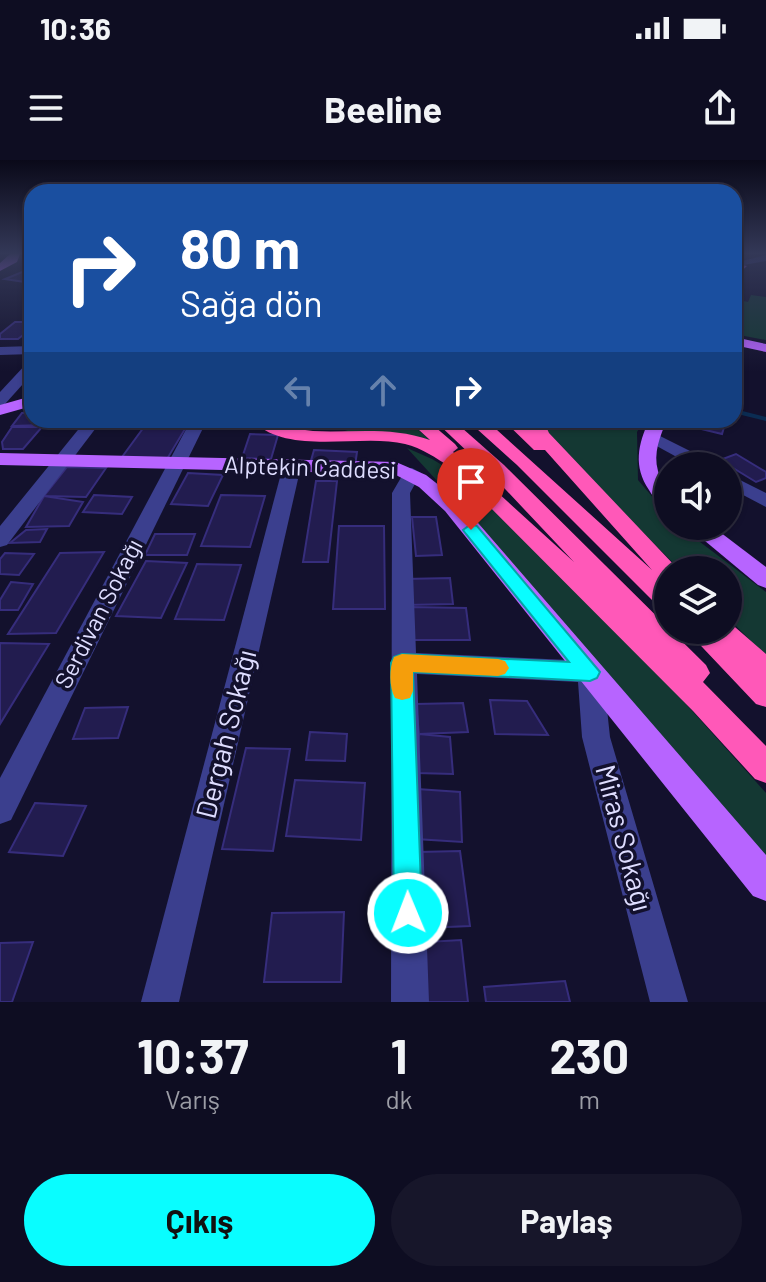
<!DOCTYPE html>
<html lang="tr">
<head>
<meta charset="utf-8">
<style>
  :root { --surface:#0e0d22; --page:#17162a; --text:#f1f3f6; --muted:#9b9ca5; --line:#2e2d40; --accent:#09fdff }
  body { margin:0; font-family:Barlow,sans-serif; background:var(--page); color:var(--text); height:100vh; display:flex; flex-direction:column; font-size:30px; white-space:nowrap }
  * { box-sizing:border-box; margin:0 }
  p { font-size:26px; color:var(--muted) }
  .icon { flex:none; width:44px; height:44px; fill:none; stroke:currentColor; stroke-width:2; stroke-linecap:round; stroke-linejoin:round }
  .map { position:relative; height:842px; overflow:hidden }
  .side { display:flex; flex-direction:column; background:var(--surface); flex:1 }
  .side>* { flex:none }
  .hud { position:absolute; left:24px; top:24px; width:718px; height:244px; border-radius:24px; box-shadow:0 2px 6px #0004,0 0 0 2px var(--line); background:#1a4fa0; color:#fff; overflow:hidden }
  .tools { position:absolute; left:654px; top:292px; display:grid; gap:16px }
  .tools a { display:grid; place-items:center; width:88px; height:88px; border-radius:50%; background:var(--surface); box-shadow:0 2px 6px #0004,0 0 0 2px var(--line); font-size:40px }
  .pin { position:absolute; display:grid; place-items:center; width:68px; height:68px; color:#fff; margin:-82px -34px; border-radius:50% 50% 50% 0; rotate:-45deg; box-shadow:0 0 8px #0007 }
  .pin .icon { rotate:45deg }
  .me { position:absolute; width:88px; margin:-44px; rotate:359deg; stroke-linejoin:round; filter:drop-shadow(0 0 6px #0008) }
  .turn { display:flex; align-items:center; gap:28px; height:168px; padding:0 24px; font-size:36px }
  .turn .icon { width:104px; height:104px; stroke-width:2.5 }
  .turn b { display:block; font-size:56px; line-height:68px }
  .lanes { display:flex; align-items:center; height:76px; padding:0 24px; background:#0003; justify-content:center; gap:40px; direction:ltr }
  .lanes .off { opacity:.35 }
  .eta { display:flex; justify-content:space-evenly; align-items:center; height:136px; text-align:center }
  .eta b { font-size:48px; font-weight:700; line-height:56px }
  .action { display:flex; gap:16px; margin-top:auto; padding:16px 24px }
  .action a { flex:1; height:92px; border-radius:48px; background:var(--accent); color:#111; font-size:32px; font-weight:700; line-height:92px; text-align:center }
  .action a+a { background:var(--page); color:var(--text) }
  .status { display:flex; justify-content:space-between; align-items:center; height:56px; padding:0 40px; background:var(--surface); direction:ltr }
  .status svg { height:22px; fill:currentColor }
  header { display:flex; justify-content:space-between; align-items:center; height:104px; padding:0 24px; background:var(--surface); font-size:36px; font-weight:700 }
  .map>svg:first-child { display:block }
</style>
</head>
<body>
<div class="status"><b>10:36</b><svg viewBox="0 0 49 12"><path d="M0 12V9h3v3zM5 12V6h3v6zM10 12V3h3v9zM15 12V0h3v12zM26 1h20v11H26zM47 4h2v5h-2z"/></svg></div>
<header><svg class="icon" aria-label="menu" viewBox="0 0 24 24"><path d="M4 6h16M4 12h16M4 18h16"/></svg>Beeline<svg class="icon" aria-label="share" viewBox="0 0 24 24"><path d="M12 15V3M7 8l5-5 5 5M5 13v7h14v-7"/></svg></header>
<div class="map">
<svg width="766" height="842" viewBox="0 0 766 842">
  <rect width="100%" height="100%" fill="#13112d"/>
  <g fill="#143833">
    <polygon points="740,135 739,140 748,142 751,135 766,137 766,180 734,174 734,150"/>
    <polygon points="376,260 407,260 432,282 342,272"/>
    <polygon points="542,260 644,260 637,272 638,320 668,355 668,366 679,366 766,432 766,496 728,458 728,410 680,410 548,276"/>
    <polygon points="407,288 432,299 457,314 660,515 766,633 766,704 492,381"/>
  </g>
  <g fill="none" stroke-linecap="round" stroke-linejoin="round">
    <polyline stroke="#0b2c52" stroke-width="4" points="734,251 766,259"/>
  </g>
  <g fill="#221c4f" stroke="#362d7c" stroke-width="2">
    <polygon points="32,108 32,123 5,119"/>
    <polygon points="15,162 32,162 32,168 18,179 0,179 0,174"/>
    <polygon points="32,252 32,260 46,260 43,265 12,266 22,253"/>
    <polygon points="683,260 709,260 725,264 722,274 681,264"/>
    <polygon points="12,267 42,267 23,289 3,289 2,282"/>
    <polygon points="144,267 185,269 167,299 122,297"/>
    <polygon points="250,274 278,275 271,299 242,298"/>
    <polygon points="314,290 357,292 355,306 310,304"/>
    <polygon points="736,294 766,312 766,318 756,322 720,300"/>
    <polygon points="67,307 106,308 86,337 44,336"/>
    <polygon points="188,313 223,315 208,346 171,344"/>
    <polygon points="316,321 337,321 328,402 303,402"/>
    <polygon points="94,335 132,337 122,354 83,352"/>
    <polygon points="221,335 265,336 250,387 201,386"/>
    <polygon points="44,336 83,342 69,366 26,367"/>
    <polygon points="412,357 436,357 442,395 416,396"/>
    <polygon points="339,366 384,366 385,449 333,449"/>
    <polygon points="47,369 40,382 10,383 26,370"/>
    <polygon points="155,374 195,374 187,395 145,395"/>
    <polygon points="104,392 56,473 8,474 60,393"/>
    <polygon points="5,393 34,394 19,415 0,414 0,399"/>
    <polygon points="146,401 187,403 161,458 116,456"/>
    <polygon points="197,404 241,405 224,460 175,459"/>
    <polygon points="450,418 453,444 407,445 405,419"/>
    <polygon points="11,422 33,424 18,450 0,450 0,440"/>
    <polygon points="411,447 466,448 470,480 412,480"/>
    <polygon points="0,483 49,484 0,564"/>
    <polygon points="490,540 527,541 548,575 495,574"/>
    <polygon points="463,543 468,572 419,574 416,544"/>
    <polygon points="128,547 118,578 73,579 85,548"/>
    <polygon points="310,572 347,574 345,601 306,600"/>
    <polygon points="419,574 450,577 453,614 417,613"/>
    <polygon points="246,588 290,589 273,691 222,689"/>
    <polygon points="295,620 365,623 361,680 286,676"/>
    <polygon points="417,629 460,632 462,682 416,679"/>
    <polygon points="35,643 86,646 63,696 9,692"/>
    <polygon points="460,691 470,766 425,768 419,692"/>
    <polygon points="344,752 341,822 264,822 272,753"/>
    <polygon points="461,780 468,842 413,842 409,783"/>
    <polygon points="33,782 12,842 0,842 0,783"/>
    <polygon points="565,821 570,842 486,842 484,827"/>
  </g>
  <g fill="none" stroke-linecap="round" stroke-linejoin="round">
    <g fill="#3b3f8e" fill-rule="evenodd">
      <polygon points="766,95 766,101 739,106 734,103"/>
      <polygon points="32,186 32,194 0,195 0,187"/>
      <polygon points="32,202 32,214 5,244 0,246 0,232 27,203"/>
      <polygon points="86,260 102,260 7,385 0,387 0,366"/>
      <polygon points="191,260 207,260 11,660 0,664 0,618"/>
      <polygon points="650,271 712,302 715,306 693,306 644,279 644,273"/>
      <polygon points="292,301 301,306 179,842 141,842 283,306"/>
      <polygon points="412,308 421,313 410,333 416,493 590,501 599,504 603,512 610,577 688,842 650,842 582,577 578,522 417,514 429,842 391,842 392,333 406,309"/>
      <polygon points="728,314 766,333 766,347 728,327"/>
    </g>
    <g fill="#b764ff" fill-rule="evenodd">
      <polygon points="10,94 20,94 17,102 0,111 0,103"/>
      <polygon points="738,104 747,106 734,118 734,108"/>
      <polygon points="734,177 766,184 766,192 734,185"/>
      <polygon points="32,236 32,246 0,255 0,245"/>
      <path d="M649,260h18c-7,16 -14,33 -9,51 5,17 10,16 10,36 -10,-2 -14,-9 -19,-17 -16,-24 -11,-45 0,-70z"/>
      <polygon points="0,293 396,302 426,315 459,341 766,695 766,741 753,736 445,351 419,327 394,314 0,305"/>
      <polygon points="687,366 712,366 766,407 766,428 758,425"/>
    </g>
    <g fill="#ff58b8" fill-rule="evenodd">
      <path d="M252,260c22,0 39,9 61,11 40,2 78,-5 117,9l-22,-20h19l28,24 3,4 -5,4 121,110 -84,-89 -56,-53h19l51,45 202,200 4,8 -7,9 63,64v37l-11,-4 -62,-68 -243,-244c-14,-9 -28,-19 -45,-23 -44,-11 -118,13 -153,-24z"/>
      <polygon points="467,260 486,260 652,410 545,290 534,290 503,260 522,260 528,265 525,260 543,260 549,273 676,407 678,410 668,410 668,421 662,420 668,425 668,449 659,447 517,305"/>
      <polygon points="728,461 766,494 766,547 756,544 686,470 728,470"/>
    </g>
  </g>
  <linearGradient id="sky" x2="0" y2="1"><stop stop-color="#0a0919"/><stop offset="0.44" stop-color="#333857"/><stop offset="1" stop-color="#333857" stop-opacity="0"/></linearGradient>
  <rect width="766" height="212" fill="url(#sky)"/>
  <polygon fill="#09fdff" stroke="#06a4a6" stroke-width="2" points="471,364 477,366 600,512 597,518 590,521 413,512 422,753 418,763 408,768 398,763 394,753 391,503 394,497 402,494 569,502 466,374 463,370"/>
  <path fill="#f59e0b" d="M402,494l96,5 7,2 4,7 -4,6 -7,2 -85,-4v19l-3,7 -8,2 -7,-2c-6,-11 -6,-30 -1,-41z"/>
  <g text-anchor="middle" stroke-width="7" stroke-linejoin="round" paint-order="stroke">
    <g font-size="24" fill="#deddff" stroke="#13112d">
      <text transform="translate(310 308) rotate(2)" y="8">Alptekin Caddesi</text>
      <text transform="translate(99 454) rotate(-63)" y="8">Serdivan Sokağı</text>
    </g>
    <g font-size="28" fill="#deddff" stroke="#13112d">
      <text transform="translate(226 574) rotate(-76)" y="10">Dergah Sokağı</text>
      <text transform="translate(624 678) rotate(75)" y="10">Miras Sokağı</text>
    </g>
  </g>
</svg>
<div class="tools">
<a><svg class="icon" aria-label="sound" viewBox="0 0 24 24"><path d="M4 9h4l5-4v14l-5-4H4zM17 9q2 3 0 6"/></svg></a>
<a><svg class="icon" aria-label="layers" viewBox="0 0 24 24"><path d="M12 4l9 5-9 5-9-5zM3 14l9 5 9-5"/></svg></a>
</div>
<div class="pin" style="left:471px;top:370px;background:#d93025"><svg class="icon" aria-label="arrive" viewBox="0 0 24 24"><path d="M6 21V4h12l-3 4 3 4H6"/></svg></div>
<svg class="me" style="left:408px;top:753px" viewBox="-20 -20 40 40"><circle r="17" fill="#09fdff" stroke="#fff" stroke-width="3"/><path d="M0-11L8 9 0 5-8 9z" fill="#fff"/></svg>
<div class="hud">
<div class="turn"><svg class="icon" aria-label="right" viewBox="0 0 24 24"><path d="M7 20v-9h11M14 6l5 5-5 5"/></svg><div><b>80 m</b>Sağa dön</div></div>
<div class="lanes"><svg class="icon off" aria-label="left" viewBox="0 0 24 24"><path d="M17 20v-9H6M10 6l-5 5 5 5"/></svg><svg class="icon off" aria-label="ahead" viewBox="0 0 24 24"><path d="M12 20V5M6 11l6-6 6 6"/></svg><svg class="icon" aria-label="right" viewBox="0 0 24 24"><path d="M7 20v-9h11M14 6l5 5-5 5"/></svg></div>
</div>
</div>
<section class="side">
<div class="eta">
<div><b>10:37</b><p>Varış</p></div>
<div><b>1</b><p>dk</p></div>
<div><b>230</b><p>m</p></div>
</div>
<div class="action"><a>Çıkış</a><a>Paylaş</a></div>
</section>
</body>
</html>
